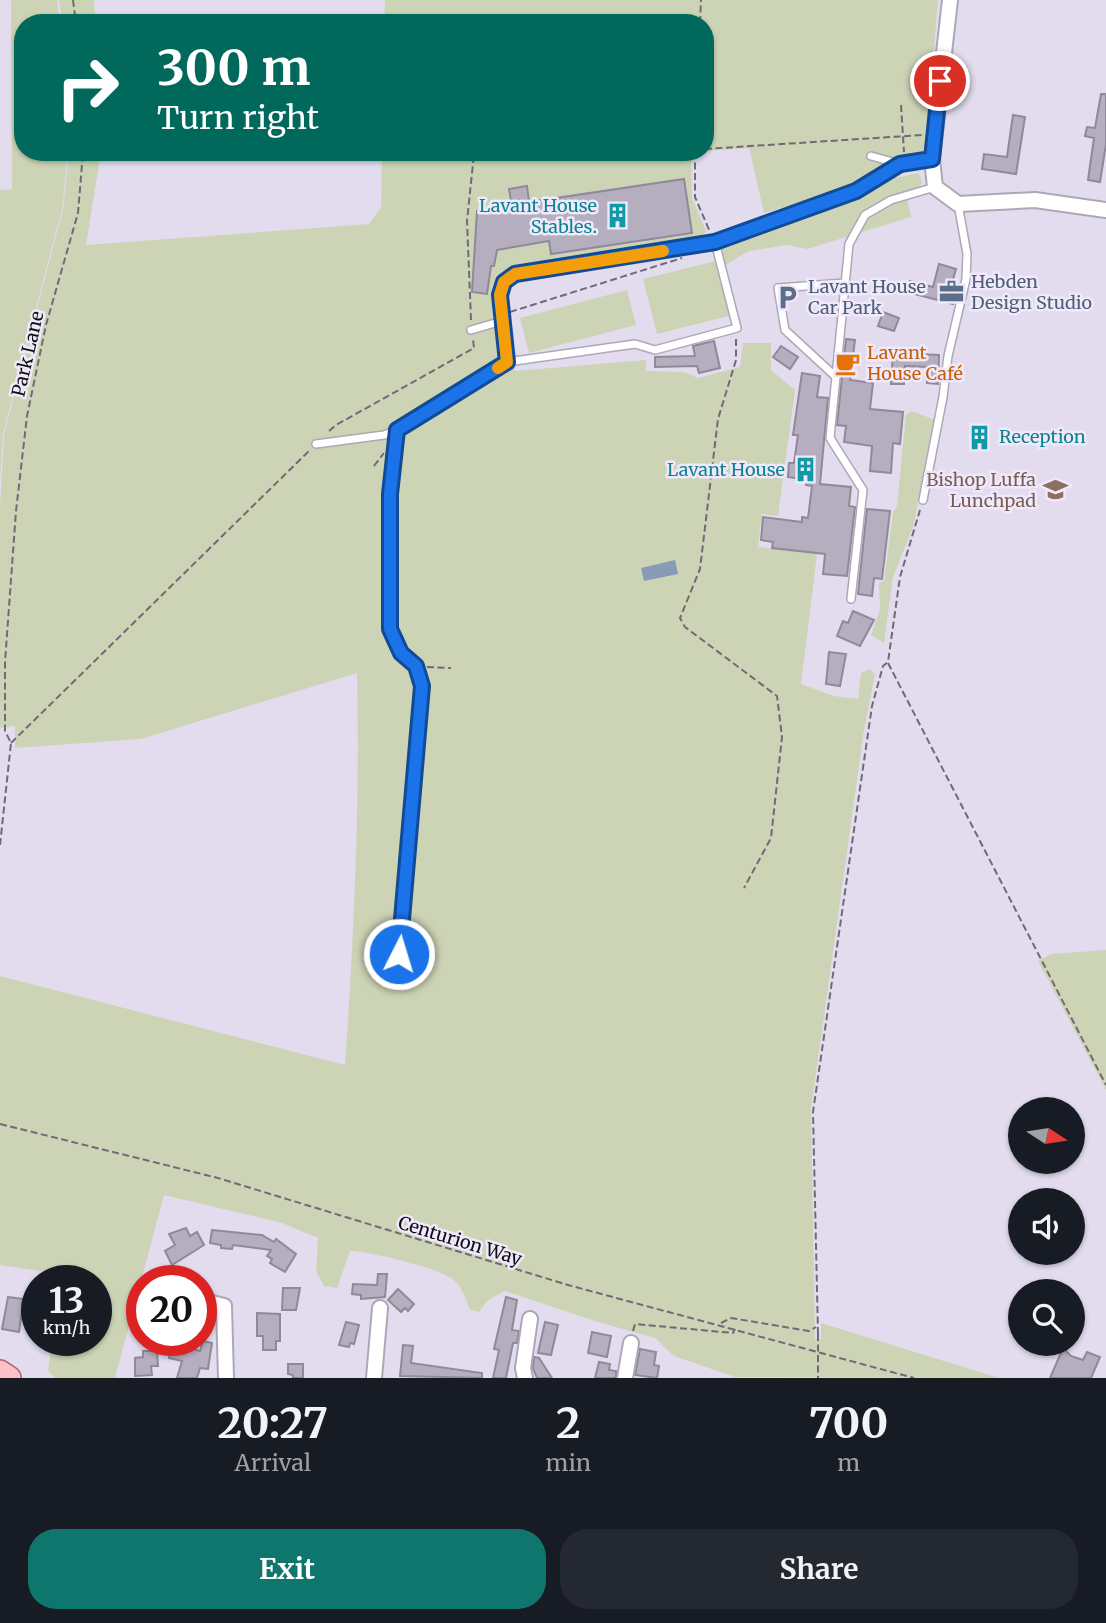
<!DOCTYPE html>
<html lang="en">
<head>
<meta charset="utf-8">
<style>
  :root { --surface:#171b24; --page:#242831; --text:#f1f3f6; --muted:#9ea1a6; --accent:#0f766e }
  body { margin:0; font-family:Merriweather,serif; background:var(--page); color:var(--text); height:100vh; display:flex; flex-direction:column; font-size:26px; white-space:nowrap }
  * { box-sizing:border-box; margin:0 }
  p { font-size:23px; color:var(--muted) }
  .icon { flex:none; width:38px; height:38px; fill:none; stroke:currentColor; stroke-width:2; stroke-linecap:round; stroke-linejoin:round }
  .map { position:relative; height:1378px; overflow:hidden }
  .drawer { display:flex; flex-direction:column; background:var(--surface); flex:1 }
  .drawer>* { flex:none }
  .top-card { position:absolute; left:14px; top:14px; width:700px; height:147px; border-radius:28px; box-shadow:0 2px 5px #0004; background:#00695c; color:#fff; overflow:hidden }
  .needle { width:46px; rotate:102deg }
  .controls { position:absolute; left:1008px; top:1097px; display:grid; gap:14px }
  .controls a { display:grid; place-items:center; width:77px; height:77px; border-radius:50%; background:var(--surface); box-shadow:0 2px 5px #0004; font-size:35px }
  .speed { position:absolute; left:21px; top:1265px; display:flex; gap:14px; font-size:35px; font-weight:700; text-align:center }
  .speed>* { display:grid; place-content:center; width:91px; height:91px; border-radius:50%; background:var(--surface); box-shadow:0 2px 5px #0004; line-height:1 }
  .speed small { font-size:18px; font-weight:400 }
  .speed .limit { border:10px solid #d22; background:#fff; color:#111 }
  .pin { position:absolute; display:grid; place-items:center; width:60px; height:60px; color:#fff; margin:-30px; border:4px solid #fff; border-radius:50%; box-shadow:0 2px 7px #0007 }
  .me { position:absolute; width:77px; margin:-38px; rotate:5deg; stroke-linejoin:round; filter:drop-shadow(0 0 5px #0008) }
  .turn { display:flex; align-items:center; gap:24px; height:147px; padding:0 28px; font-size:32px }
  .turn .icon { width:91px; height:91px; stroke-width:2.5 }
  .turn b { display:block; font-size:49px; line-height:60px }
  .eta { display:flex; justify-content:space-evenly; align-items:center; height:119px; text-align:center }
  .eta b { font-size:42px; font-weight:700; line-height:49px }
  .action { display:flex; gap:14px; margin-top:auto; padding:14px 28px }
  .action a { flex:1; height:80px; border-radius:28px; background:var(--accent); color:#fff; font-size:28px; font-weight:700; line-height:80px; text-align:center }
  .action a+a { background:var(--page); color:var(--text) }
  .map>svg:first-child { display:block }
</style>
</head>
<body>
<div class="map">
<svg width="1106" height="1378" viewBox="0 0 1106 1378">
  <rect width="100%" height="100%" fill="#e2dcee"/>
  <g fill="#cdd4b6">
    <polygon points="11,0 57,0 60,23 23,23 23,152 68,152 62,209 3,434 0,479 0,190 12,189"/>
    <polygon points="59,0 94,0 96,23 62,23"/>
    <polygon points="385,0 938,0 924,167 764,213 749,148 705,151 705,23 384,23"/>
    <path d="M69,152h32l-15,93 283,-21 12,-16 1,-56h309l1,46 14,33 -8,10 -192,30 9,100 131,-11v11l38,1 14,6 42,-11 3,-24h28v27l24,20 -17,126 -16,-2 -4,33 59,7 -16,130 33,12 24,3 3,-26 9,-4 5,5 -11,56 -53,379 4,230 6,1v-17l178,55 -264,-1 -61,-21 -19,-18 -57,-16 -93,-31 -17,9 -9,12 -9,-2c-4,-10 -7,-21 -15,-29 -11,-12 -87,-30 -105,-30l-13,37 -13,-2 -8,-15 2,-33 -36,-15 -118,-28 -49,183h-60l-7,-7 4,-30 44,-1v-59h-37v-7l-59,-9v-289l345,89c9,-131 15,-261 12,-392l-216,66 -126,9v-22l-15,2v-223l4,-71 59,-225z"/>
    <polygon points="919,173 922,183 907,199 911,217 807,249 787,245 749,251 725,265 721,245 861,196 890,179"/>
    <polygon points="715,261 729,316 657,334 643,279"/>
    <polygon points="627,290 636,325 529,353 520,318"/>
    <polygon points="912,411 935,420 913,527 893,577 884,643 871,635 880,609 879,583 884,581 893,513 897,506 906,415"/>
    <polygon points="1106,950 1106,1090 1038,961 1051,954"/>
  </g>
  <polygon fill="#879bb7" points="675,560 678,574 644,581 641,568"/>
  <g fill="#b4aebf" stroke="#8f899a" stroke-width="2">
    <polygon points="1101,94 1106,94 1106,144 1100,182 1088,180 1094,138 1085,136 1087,127 1095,128"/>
    <polygon points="1013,115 1025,117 1016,174 982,169 984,154 1007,157"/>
    <polygon points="684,179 692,233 551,254 549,241 497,250 494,266 491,266 487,294 472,292 477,211 512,207 509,189 527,186 529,202"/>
    <polygon points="939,264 956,269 952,283 958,284 953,304 907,292 910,281 933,287"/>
    <polygon points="883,312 899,318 894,331 878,326"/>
    <polygon points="846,339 855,340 850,380 873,383 870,409 903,412 900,444 893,443 891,473 870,471 872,446 844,442 846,426 837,425"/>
    <polygon points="714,341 720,368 699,373 697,366 655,367 655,357 695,356 693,346"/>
    <polygon points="781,346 798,357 790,369 773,357"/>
    <polygon points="893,353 939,355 938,384 927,383 927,367 905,366 904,384 891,384"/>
    <polygon points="802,373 820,376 817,397 828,398 820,484 851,487 849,506 855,507 847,576 823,574 825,554 772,548 773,542 761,540 763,517 802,522 802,517 808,518 812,486 806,485 807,480 788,477 789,463 794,463 798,435 793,435"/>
    <polygon points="867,509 890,511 882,579 874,578 872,596 858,594"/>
    <polygon points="853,611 874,620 860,646 837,636 843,621 848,623"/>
    <polygon points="829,652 846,654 840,686 826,684"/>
    <polygon points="186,1228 190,1236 197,1232 204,1245 172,1265 165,1251 175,1245 169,1234"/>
    <polygon points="212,1230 262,1235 274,1242 276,1239 296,1254 285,1272 270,1263 272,1259 267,1256 271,1250 233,1245 232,1249 221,1248 221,1245 210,1243"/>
    <polygon points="378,1274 387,1274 385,1297 361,1299 361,1295 352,1294 353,1284 377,1285"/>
    <polygon points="283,1288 300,1288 296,1310 282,1310"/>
    <polygon points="398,1289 414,1304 408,1311 405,1308 401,1312 388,1300"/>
    <polygon points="8,1297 24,1299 19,1332 2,1329"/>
    <polygon points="506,1297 517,1300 512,1330 519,1331 517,1343 513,1343 506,1378 493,1378 499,1350 494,1349"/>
    <polygon points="257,1313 280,1314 280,1341 276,1341 276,1350 263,1350 263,1336 257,1336"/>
    <polygon points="346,1322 359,1325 354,1344 350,1343 349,1347 339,1345"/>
    <polygon points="545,1322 558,1325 551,1355 538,1353"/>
    <polygon points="592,1332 611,1336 607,1357 588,1353"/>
    <polygon points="203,1341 212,1343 208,1369 200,1368 197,1378 177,1378 182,1361 169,1358 173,1344 200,1351"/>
    <polygon points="403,1345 413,1346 411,1363 482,1373 482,1378 400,1376"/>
    <polygon points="1063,1348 1071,1356 1083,1360 1087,1352 1100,1357 1091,1378 1050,1378"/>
    <polygon points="640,1349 656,1352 654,1365 659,1366 657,1378 635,1375"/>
    <polygon points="143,1351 157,1351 158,1366 151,1366 152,1375 135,1376 135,1358 143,1357"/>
    <polygon points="534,1357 539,1358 552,1378 537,1378 533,1368"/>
    <polygon points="599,1362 610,1364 609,1370 616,1371 616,1378 595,1378"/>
    <polygon points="288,1364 303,1364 303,1378 293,1378 293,1375 288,1374"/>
  </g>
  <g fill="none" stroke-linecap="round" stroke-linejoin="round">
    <defs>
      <g id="lane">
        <polyline points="871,156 900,164"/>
        <polyline points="502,321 507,362 635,344 655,350 737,328 715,242"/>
        <path d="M471,330l31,-9c-1,-20 -5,-35 13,-47l200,-32 141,-51 44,-27 32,-5"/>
        <polyline points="836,377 785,330 778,288 845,283"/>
        <polyline points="397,430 390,494 390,630 401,653 416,666 422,686 399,954 407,977"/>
        <polyline points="316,444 384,435 397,430 507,362"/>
        <polyline points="923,500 943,397 948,356 966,279 967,254 958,204"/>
        <polyline points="851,599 863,490 830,438 849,244 865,215 891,200 935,187"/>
      </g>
      <g id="street">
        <polyline points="950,0 932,159 935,187 958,204 1035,200 1106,210"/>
        <polyline points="208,1302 224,1306 226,1378"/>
        <polyline points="374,1378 380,1308"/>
        <polyline points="525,1378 523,1368 530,1319"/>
        <polyline points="625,1378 631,1343"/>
      </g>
      <polyline id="primary" points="0,1372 9,1378"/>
    </defs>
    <use href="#lane" stroke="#ada7b8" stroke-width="10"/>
    <use href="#street" stroke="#ada7b8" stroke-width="18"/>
    <use href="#primary" stroke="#a96471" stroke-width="26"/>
    <g stroke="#6f6b76" stroke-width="2" stroke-dasharray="7 3.5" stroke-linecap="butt">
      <polyline points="73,0 76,23"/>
      <polyline points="700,23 701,0"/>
      <polyline points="901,105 904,152"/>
      <polyline points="705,149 922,135"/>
      <polyline points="695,152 695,197 710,232"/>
      <polyline points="510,312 682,258"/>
      <polyline points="471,320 467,221 474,154 553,152"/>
      <polyline points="736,339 736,360 718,419 700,569 680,618 685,627 777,696 782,737 771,838 744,888"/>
      <polyline points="329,431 336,425 474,348 473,339"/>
      <polyline points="374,466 384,453"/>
      <polyline points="888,663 1106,1085"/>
      <polyline points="427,667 451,668"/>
      <polyline points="11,743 310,450"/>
      <polyline points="0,845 11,743 5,731 5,662 16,511 27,416 46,325 78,213 83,152"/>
      <polyline points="0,1124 218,1178 568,1285 914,1378"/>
      <polyline points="721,1323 731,1318 809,1331 816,1327"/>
      <polyline points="633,1331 635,1324 733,1333 735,1329"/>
      <polyline points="818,1334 813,1112 872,706 883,666 888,662 900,577 920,510"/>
      <polyline points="818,1377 818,1378"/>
    </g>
    <use href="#lane" stroke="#fff" stroke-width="7"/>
    <use href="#street" stroke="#fff" stroke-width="14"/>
    <use href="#primary" stroke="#fdbfc8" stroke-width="23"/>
    <polyline stroke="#6f6b76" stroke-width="2" stroke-dasharray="7 3.5" stroke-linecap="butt" points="818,1334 818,1377"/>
  </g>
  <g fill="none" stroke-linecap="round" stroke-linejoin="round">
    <defs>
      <polyline id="route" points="399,954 422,686 416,666 401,653 390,629 390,494 397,430 507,362 500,295 504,282 515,274 715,242 856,191 900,164 932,159 940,81"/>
    </defs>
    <use href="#route" stroke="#114b97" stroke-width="18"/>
    <use href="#route" stroke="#1a73e8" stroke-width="12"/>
    <polyline stroke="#f59e0b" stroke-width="12" points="498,368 507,362 500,295 504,282 515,274 663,251"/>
  </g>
  <defs>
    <symbol id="building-bare" viewBox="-9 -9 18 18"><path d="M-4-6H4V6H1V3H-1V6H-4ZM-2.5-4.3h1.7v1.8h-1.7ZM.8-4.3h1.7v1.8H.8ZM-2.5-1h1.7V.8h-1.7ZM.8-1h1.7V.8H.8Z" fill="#0f9aa8" stroke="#efe9fb" stroke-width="2.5" paint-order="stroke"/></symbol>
    <symbol id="office-bare" viewBox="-9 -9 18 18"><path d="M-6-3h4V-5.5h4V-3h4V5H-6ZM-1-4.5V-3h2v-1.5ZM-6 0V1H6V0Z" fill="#5c6f8a" stroke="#efe9fb" stroke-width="2.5" paint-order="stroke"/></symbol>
    <symbol id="parking-bare" viewBox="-9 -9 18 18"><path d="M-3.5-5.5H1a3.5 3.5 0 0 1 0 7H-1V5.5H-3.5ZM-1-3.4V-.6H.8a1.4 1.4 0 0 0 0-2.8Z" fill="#5c6f8a" stroke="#efe9fb" stroke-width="2.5" paint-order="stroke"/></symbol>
    <symbol id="cafe-bare" viewBox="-9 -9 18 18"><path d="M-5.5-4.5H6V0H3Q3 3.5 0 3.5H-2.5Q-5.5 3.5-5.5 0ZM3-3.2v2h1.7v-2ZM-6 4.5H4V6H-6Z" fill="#e8710a" stroke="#efe9fb" stroke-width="2.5" paint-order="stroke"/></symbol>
    <symbol id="school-bare" viewBox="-9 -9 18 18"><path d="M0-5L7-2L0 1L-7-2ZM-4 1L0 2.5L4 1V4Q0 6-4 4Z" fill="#8d6e63" stroke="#efe9fb" stroke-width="2.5" paint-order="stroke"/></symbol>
  </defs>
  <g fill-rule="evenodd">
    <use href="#building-bare" x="600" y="198" width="35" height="35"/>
    <use href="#office-bare" x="934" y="274" width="35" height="35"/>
    <use href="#parking-bare" x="770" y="280" width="35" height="35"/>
    <use href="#cafe-bare" x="830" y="346" width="35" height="35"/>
    <use href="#building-bare" x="962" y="420" width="35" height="35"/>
    <use href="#building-bare" x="788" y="452" width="35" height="35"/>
    <use href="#school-bare" x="1038" y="472" width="35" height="35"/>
  </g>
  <g text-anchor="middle" stroke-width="5" stroke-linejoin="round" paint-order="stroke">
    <g font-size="18" fill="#0d838f" stroke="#efe9fb" text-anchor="end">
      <text x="597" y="212">Lavant House<tspan x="597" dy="21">Stables.</tspan></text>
      <text x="999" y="443" text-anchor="start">Reception</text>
      <text x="785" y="476">Lavant House</text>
    </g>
    <g font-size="18" fill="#4e5e75" stroke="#efe9fb" text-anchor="start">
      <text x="971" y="288">Hebden<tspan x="971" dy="21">Design Studio</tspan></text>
      <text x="808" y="293">Lavant House<tspan x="808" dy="21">Car Park</tspan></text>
    </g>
    <g font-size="18" fill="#c56008" stroke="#efe9fb" text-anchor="start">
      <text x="867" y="359">Lavant<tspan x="867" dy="21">House Café</tspan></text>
    </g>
    <g font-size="18" fill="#0f0c12" stroke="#efe9fb">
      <text transform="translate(28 354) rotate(-77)" y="6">Park Lane</text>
      <text transform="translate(460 1241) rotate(17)" y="6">Centurion Way</text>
    </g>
    <g font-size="18" fill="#785e54" stroke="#efe9fb" text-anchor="end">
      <text x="1036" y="486">Bishop Luffa<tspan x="1036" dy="21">Lunchpad</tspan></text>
    </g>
  </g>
</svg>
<div class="controls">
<a><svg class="needle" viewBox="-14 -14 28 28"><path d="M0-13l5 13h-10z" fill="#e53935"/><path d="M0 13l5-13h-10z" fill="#9ea1a6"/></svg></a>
<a><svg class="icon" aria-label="sound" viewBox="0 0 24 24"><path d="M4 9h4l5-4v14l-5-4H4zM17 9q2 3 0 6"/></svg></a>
<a><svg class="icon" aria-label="search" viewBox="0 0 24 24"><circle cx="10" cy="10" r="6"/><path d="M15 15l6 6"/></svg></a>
</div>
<div class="speed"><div>13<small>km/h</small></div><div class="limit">20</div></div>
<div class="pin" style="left:940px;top:81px;background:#d93025"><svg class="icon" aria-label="arrive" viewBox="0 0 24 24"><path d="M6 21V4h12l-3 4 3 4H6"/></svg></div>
<svg class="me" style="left:399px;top:954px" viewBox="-20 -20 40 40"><circle r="17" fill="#1a73e8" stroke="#fff" stroke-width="3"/><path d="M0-11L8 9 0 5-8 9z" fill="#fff"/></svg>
<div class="top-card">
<div class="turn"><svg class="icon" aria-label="right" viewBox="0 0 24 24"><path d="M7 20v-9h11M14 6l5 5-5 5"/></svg><div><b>300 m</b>Turn right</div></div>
</div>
</div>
<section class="drawer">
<div class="eta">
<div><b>20:27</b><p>Arrival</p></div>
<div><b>2</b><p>min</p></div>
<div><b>700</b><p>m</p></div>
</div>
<div class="action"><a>Exit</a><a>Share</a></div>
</section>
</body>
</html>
